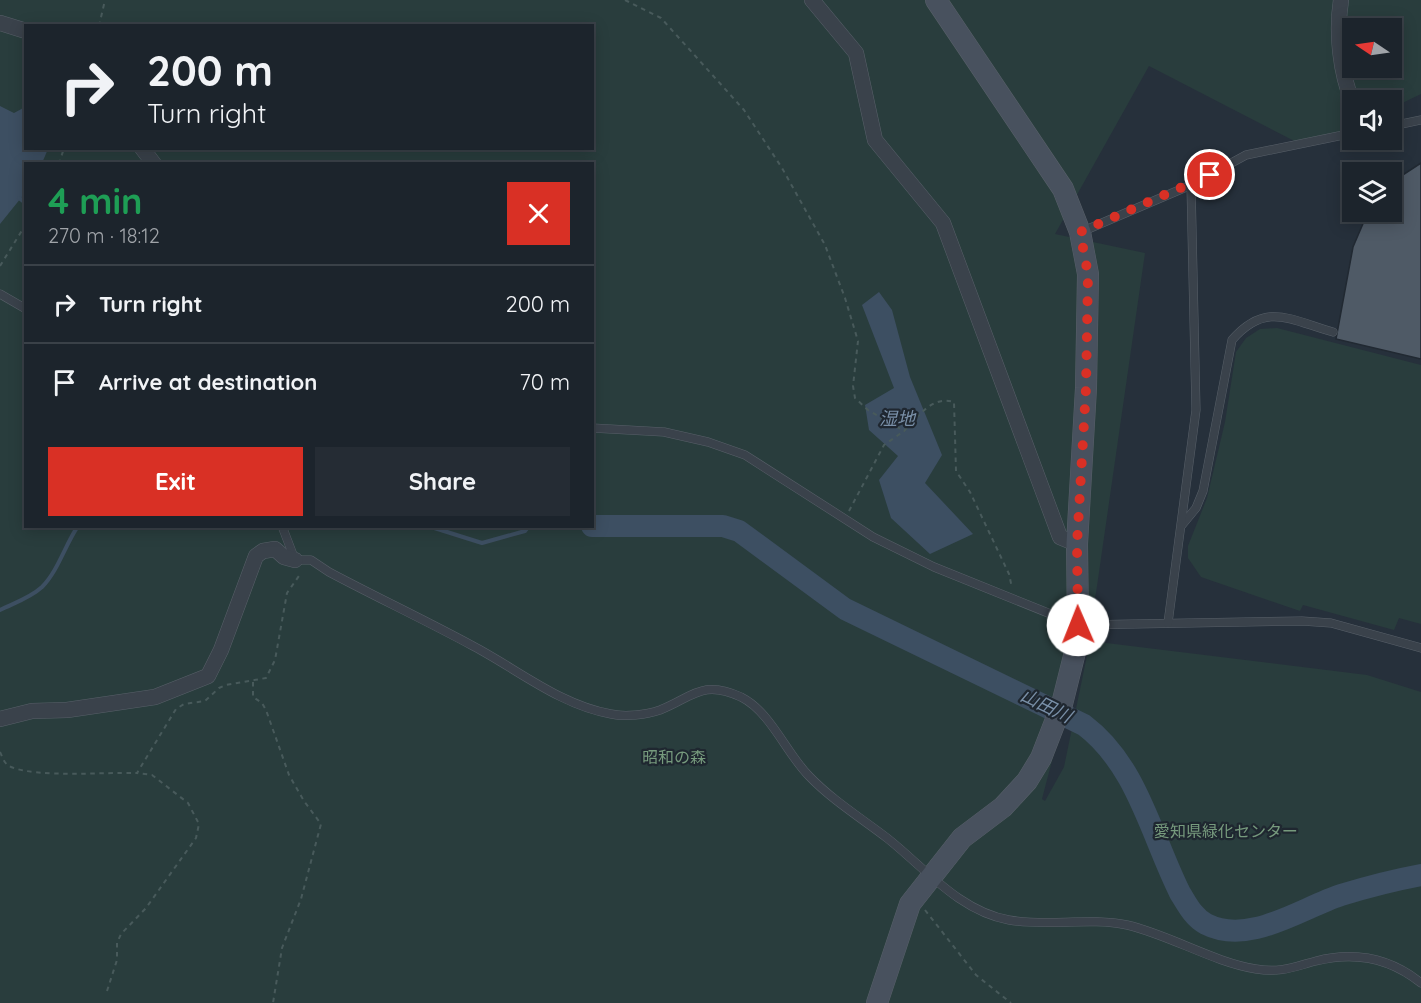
<!DOCTYPE html>
<html lang="en">
<head>
<meta charset="utf-8">
<style>
  :root { --surface:#1c242c; --page:#252c34; --text:#f1f3f6; --muted:#a0a4a9; --line:#3a4148; --accent:#d93025 }
  body { margin:0; font-family:Quicksand,"Noto Sans JP",sans-serif; background:var(--page); color:var(--text); height:100vh; display:flex; flex-direction:column; font-size:22px; white-space:nowrap }
  * { box-sizing:border-box; margin:0 }
  p { font-size:20px; color:var(--muted) }
  .icon { flex:none; width:33px; height:33px; fill:none; stroke:currentColor; stroke-width:2; stroke-linecap:round; stroke-linejoin:round }
  .map { position:relative; flex:1; overflow:hidden }
  .drawer { position:absolute; left:24px; top:162px; width:570px; height:366px; display:flex; flex-direction:column; background:var(--surface); border-radius:0px; box-shadow:0 3px 15px #0003,0 0 0 2px var(--line) }
  .drawer>* { flex:none }
  .guide { position:absolute; left:24px; top:24px; width:570px; height:126px; border-radius:0px; box-shadow:0 3px 15px #0003,0 0 0 2px var(--line); background:#1c242c; color:var(--text); overflow:hidden }
  .needle { width:39px; rotate:283deg }
  .tools { position:absolute; left:1342px; top:18px; display:grid; gap:12px }
  .tools a { display:grid; place-items:center; width:60px; height:60px; border-radius:0px; background:var(--surface); box-shadow:0 3px 15px #0003,0 0 0 2px var(--line); font-size:30px }
  .pin { position:absolute; display:grid; place-items:center; width:51px; height:51px; color:#fff; margin:-26px; border:3px solid #fff; border-radius:50%; box-shadow:0 2px 6px #0007 }
  .me { position:absolute; width:66px; margin:-33px; rotate:359deg; stroke-linejoin:round; filter:drop-shadow(0 0 4px #0008) }
  .turn { display:flex; align-items:center; gap:21px; height:126px; padding:0 24px; font-size:27px }
  .turn .icon { width:78px; height:78px; stroke-width:2.5 }
  .turn b { display:block; font-size:42px; line-height:51px }
  .round { display:grid; place-items:center; flex:none; width:63px; height:63px; border-radius:0px; background:var(--page) }
  .headline { display:flex; align-items:center; justify-content:space-between; height:102px; padding:0 24px }
  h1 { font-size:36px; font-weight:700; line-height:45px; color:#1e9e55 }
  .action { display:flex; gap:12px; margin-top:auto; padding:12px 24px }
  .action a { flex:1; height:69px; border-radius:0px; background:var(--accent); color:#fff; font-size:24px; font-weight:700; line-height:69px; text-align:center }
  .action a+a { background:var(--page); color:var(--text) }
  ul { padding:0; list-style:none }
  li { display:flex; align-items:center; gap:18px; height:78px; padding:0 24px; border-top:2px solid var(--line) }
  li div { flex:1 }
  li b { display:block; font-size:22px }
  li em { font-style:normal }
  .map>svg:first-child { display:block }
</style>
</head>
<body>
<div class="map">
<svg width="1421" height="1003" viewBox="0 0 1421 1003">
  <rect width="100%" height="100%" fill="#26303b"/>
  <g fill="#293d3d" fill-rule="evenodd">
    <path d="M0,0h1421v94l-29,14v-8h-39v25l-47,22 -157,-81 -94,168 90,19 -49,340 -54,206 3,2 19,-34 26,-126 277,34 54,17v311h-1421zM26,26h566v122h-566zM1353,28h39v40h-39zM26,164h566v362h-566z"/>
    <polygon points="1277,328 1421,365 1421,624 1399,618 1394,630 1303,605 1300,611 1201,577 1188,558 1188,546 1207,498 1225,422 1236,352 1246,338 1260,329"/>
  </g>
  <g fill="#3d4f62">
    <polygon points="0,106 14,113 25,107 26,148 48,149 42,163 26,164 25,193 0,224"/>
    <polygon points="879,292 892,310 910,377 942,455 925,483 973,534 930,554 891,518 879,480 898,456 869,430 865,405 894,388 862,305"/>
  </g>
  <g fill="none" stroke-linecap="round" stroke-linejoin="round">
    <g stroke="#3d4f62" stroke-width="4">
      <polyline points="19,198 26,203"/>
      <polyline points="428,526 482,543 525,531 529,526"/>
      <path d="M0,610c14,-7 30,-12 42,-23 16,-16 23,-42 36,-61"/>
    </g>
    <path stroke="#3d4f62" stroke-width="22" d="M592,526h131l16,5 106,78 239,116c53,40 67,110 96,168 7,11 13,24 26,31 43,22 95,-16 135,-29 26,-8 53,-15 80,-20"/>
  </g>
  <polygon fill="#4f5a66" stroke="#212932" stroke-width="1.5" points="1421,163 1421,359 1336,339 1353,247 1368,212 1392,212 1392,182"/>
  <g fill="none" stroke-linecap="round" stroke-linejoin="round">
    <defs>
      <g id="lane">
        <polyline points="1392,126 1421,120"/>
        <polyline points="1081,232 1191,185 1246,155 1353,133"/>
        <polyline points="0,294 26,309"/>
        <polyline points="592,428 664,432 708,442 745,455 873,537 934,567 1078,625 1302,621 1331,623 1421,648"/>
        <path d="M1182,525l14,-17 7,-17 29,-151c34,-39 58,-20 101,-8"/>
        <path d="M282,526l13,34h16l18,12c47,25 96,48 144,74 44,23 87,59 138,68 14,3 35,1 49,-4 33,-13 42,-31 81,-13 30,15 45,56 68,79 23,24 52,42 78,62 38,30 72,73 122,82 39,7 79,-3 118,5 43,10 86,37 129,44 25,4 37,-2 60,-8 39,-10 74,-3 105,22"/>
        <polyline points="1168,623 1196,410 1191,185"/>
      </g>
      <g id="street">
        <polyline points="812,0 856,53 875,140 943,223 1060,537 1077,544"/>
        <path d="M1341,0c-5,32 -1,73 12,103"/>
        <polyline points="0,23 26,31"/>
        <polyline points="142,148 154,164"/>
        <polyline points="0,719 32,711 67,710 155,697 208,676 221,650 256,556 263,551 275,549 284,557 295,560"/>
      </g>
      <polyline id="secondary" points="877,1003 910,904 962,838 1003,807 1027,781 1041,758 1062,704 1076,648 1078,625 1077,544 1086,388 1088,274 1080,232 1063,189 936,0"/>
    </defs>
    <use href="#lane" stroke="#586069" stroke-width="9"/>
    <use href="#street" stroke="#586069" stroke-width="16"/>
    <use href="#secondary" stroke="#586069" stroke-width="22"/>
    <g stroke="#485a5b" stroke-width="2" stroke-dasharray="4.5 4.5" stroke-linecap="butt">
      <path d="M625,0l36,18 83,92 38,58 43,77 20,53 13,43 -5,45 2,12 13,12 36,21c14,-14 28,-36 50,-29l2,69 14,21 39,82 3,14"/>
      <polyline points="99,26 105,0"/>
      <polyline points="59,164 64,148"/>
      <polyline points="0,266 26,224"/>
      <polyline points="849,511 884,445 904,431"/>
      <polyline points="253,682 253,697 262,703 266,710 289,775 304,801 321,824 301,899 282,948 273,1003"/>
      <path d="M0,752c3,6 4,12 11,15 27,11 94,5 126,6l39,-64 8,-5 21,-3 14,-13 7,-3 40,-7 9,-18 12,-67 14,-20"/>
      <polyline points="925,910 976,975 1011,1003"/>
      <polyline points="107,991 117,960 117,943 121,934 146,908 196,838 199,824 188,803 152,775 137,773"/>
    </g>
    <use href="#lane" stroke="#3a424b" stroke-width="8"/>
    <use href="#street" stroke="#3a424b" stroke-width="15"/>
    <use href="#secondary" stroke="#48515e" stroke-width="21"/>
  </g>
  <g fill="none" stroke-linecap="round" stroke-linejoin="round">
    <polyline stroke="#d93025" stroke-width="10" stroke-dasharray="0 18" points="1078,625 1077,544 1086,388 1088,274 1080,232 1210,175"/>
  </g>
  <g text-anchor="middle" stroke-width="4.5" stroke-linejoin="round" paint-order="stroke">
    <g font-size="16" fill="#769a7d" stroke="#1f2730">
      <text x="674" y="763">昭和の森</text>
      <text x="1226" y="837">愛知県緑化センター</text>
    </g>
    <g font-size="18" font-style="italic" fill="#798fa7" stroke="#1f2730">
      <text x="897" y="425">湿地</text>
      <text transform="translate(1046 706) rotate(26)" y="6">山田川</text>
    </g>
  </g>
</svg>
<div class="tools">
<a><svg class="needle" viewBox="-14 -14 28 28"><path d="M0-13l5 13h-10z" fill="#e53935"/><path d="M0 13l5-13h-10z" fill="#a0a4a9"/></svg></a>
<a><svg class="icon" aria-label="sound" viewBox="0 0 24 24"><path d="M4 9h4l5-4v14l-5-4H4zM17 9q2 3 0 6"/></svg></a>
<a><svg class="icon" aria-label="layers" viewBox="0 0 24 24"><path d="M12 4l9 5-9 5-9-5zM3 14l9 5 9-5"/></svg></a>
</div>
<div class="pin" style="left:1210px;top:175px;background:#d93025"><svg class="icon" aria-label="arrive" viewBox="0 0 24 24"><path d="M6 21V4h12l-3 4 3 4H6"/></svg></div>
<svg class="me" style="left:1078px;top:625px" viewBox="-20 -20 40 40"><circle r="19" fill="#fff"/><path d="M0-13L10 11 0 6-10 11z" fill="#d93025"/></svg>
<div class="guide">
<div class="turn"><svg class="icon" aria-label="right" viewBox="0 0 24 24"><path d="M7 20v-9h11M14 6l5 5-5 5"/></svg><div><b>200 m</b>Turn right</div></div>
</div>
<section class="drawer">
<div class="headline"><div><h1>4 min</h1><p>270 m · 18:12</p></div><a class="round" style="background:#d93025;color:#fff"><svg class="icon" aria-label="close" viewBox="0 0 24 24"><path d="M6 6l12 12M18 6L6 18"/></svg></a></div>
<ul>
<li><svg class="icon" aria-label="right" viewBox="0 0 24 24"><path d="M7 20v-9h11M14 6l5 5-5 5"/></svg><div><b>Turn right</b></div><em>200 m</em></li>
<li><svg class="icon" aria-label="arrive" viewBox="0 0 24 24"><path d="M6 21V4h12l-3 4 3 4H6"/></svg><div><b>Arrive at destination</b></div><em>70 m</em></li>
</ul>
<div class="action"><a>Exit</a><a>Share</a></div>
</section>
</div>
</body>
</html>
